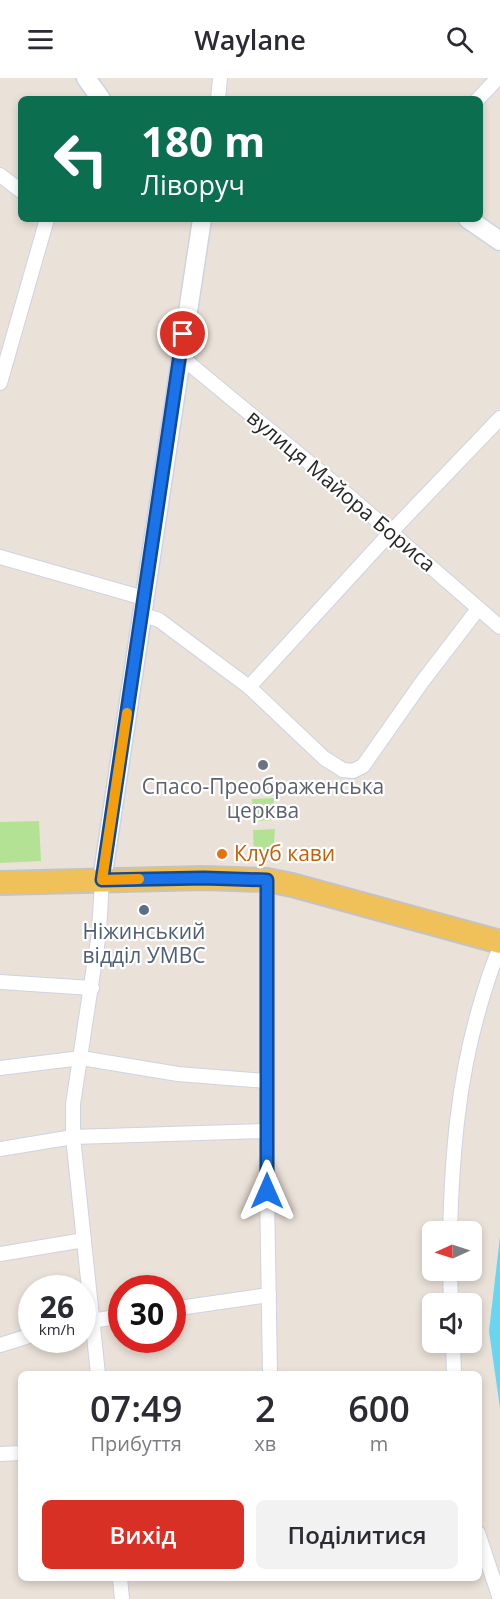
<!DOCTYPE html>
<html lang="uk">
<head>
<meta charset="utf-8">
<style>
  :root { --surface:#fff; --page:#f2f2f3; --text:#2b2b33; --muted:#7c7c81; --accent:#d93025 }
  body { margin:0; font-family:"Open Sans",sans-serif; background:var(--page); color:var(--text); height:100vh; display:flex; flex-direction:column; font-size:22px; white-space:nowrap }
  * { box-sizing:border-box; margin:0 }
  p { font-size:20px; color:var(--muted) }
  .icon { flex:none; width:33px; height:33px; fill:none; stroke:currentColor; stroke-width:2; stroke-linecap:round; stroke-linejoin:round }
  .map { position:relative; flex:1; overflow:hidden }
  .side { position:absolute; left:18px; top:1293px; width:464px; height:210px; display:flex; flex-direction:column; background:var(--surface); border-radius:9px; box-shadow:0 3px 9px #0003 }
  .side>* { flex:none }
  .banner { position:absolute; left:18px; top:18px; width:465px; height:126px; border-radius:9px; box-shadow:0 3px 9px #0003; background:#0b6e4f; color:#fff; overflow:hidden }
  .needle { width:39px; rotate:267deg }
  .fabs { position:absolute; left:422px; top:1143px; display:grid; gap:12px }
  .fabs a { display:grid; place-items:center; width:60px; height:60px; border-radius:9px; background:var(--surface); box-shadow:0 3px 9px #0003; font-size:30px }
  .speed { position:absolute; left:18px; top:1197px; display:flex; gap:12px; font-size:30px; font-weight:700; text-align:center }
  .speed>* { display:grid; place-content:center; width:78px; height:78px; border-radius:50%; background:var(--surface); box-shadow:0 3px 9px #0003; line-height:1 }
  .speed small { font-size:15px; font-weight:400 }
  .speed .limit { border:9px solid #d22; background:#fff; color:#111 }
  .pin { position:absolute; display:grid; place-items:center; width:51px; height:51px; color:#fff; margin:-26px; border:3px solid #fff; border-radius:50%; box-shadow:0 2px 6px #0007 }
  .me { position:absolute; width:66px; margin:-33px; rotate:0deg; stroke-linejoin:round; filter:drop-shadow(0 0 4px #0008) }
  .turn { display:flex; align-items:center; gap:21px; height:126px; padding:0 24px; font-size:27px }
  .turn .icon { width:78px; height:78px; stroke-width:2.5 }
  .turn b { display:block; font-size:42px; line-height:51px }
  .eta { display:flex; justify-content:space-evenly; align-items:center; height:102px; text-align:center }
  .eta b { font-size:36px; font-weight:600; line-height:42px }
  .cta { display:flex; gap:12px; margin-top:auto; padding:12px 24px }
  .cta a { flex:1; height:69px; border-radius:9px; background:var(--accent); color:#fff; font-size:24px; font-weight:600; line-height:69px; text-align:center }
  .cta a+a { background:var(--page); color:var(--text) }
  header { display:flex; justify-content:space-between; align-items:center; height:78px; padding:0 24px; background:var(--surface); font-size:27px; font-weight:600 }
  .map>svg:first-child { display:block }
</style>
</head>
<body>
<header><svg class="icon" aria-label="menu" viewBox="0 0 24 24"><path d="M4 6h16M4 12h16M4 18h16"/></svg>Waylane<svg class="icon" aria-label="search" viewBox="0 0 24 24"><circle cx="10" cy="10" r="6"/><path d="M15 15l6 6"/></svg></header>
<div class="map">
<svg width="500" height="1521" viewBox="0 0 500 1521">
  <rect width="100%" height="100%" fill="#eae1d8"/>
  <g fill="#b4e294">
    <polygon points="274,720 273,742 253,743 252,721"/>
    <polygon points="39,743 41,783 0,785 0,744"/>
    <polygon points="275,751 273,778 254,779 253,752"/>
  </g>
  <polygon fill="#6ad5ee" points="500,1159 500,1330 489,1253"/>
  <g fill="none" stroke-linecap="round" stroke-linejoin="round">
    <defs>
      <g id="minor">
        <polyline points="218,21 220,0"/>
        <polyline points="478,21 498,0"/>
        <polyline points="0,97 21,113"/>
        <polyline points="180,278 341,411 500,549"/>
        <polyline points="0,305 47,141"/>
        <polyline points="0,479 144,520"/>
        <polyline points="141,536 159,542 249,609 324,680 343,692 353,693 363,688 422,604 478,531"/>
        <polyline points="249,609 391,454 500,340"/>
        <polyline points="267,802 267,1113 270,1296"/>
        <polyline points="0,904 92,910"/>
        <polyline points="0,990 81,980 178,996 266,1003"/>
        <polyline points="0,1071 73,1059 266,1053"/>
        <path d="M450,1154c2,-76 8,-151 29,-223 6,-21 12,-42 21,-61"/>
        <polyline points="0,1176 84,1162"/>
        <polyline points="450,1192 451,1226"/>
        <polyline points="172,1231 269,1217"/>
        <polyline points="85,1244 122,1238"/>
        <polyline points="453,1264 454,1296"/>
        <polyline points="0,1267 32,1257"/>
        <polyline points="98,1296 73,1059 73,1026 99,855 102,802"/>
        <polyline points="0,1376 21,1375"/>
        <polyline points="478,1455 500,1521"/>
        <polyline points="120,1500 122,1521"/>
      </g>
      <g id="tertiary">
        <polyline points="86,0 101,21"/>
        <polyline points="468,141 500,163"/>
        <polyline points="102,802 202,141"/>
      </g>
      <polyline id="primary" points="0,805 204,800 267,802 292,807 500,864"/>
    </defs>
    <use href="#minor" stroke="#ced3e1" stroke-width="16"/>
    <use href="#tertiary" stroke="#ced3e1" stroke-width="21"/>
    <use href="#primary" stroke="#c3c3c3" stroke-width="26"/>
    <use href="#minor" stroke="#fff" stroke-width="14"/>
    <use href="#tertiary" stroke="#fff" stroke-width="18"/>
    <use href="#primary" stroke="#f0c158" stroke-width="22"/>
  </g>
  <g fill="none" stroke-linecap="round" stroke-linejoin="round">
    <defs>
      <polyline id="route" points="183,256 102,802 204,800 267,802 267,1113"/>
    </defs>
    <use href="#route" stroke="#114b97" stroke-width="15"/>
    <use href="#route" stroke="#1a73e8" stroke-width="10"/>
    <polyline stroke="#f59e0b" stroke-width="10" points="127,635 102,802 139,801"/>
  </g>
  <circle fill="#6b7280" stroke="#fff" stroke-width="2" cx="263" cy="687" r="6"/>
  <circle fill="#e8710a" stroke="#fff" stroke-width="2" cx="222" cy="776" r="6"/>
  <circle fill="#5c6f8a" stroke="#fff" stroke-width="2" cx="144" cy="832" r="6"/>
  <g text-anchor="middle" stroke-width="4.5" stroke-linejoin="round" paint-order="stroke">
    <g font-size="21" fill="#272727" stroke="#fff">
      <text transform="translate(341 413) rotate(40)" y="7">вулиця Майора Бориса</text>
    </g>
    <g font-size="21" fill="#5b616d" stroke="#fff">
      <text x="263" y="716">Спасо-Преображенська<tspan x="263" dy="24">церква</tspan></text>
    </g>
    <g font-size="21" fill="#c56008" stroke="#fff" text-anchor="start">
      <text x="234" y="783">Клуб кави</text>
    </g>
    <g font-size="21" fill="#4e5e75" stroke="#fff">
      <text x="144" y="861">Ніжинський<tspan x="144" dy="24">відділ УМВС</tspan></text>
    </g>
  </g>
</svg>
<div class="fabs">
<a><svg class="needle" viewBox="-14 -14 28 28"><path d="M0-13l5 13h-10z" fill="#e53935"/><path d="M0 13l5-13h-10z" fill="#7c7c81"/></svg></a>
<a><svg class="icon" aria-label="sound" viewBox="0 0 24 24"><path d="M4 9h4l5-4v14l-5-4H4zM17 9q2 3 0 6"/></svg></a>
</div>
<div class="speed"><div>26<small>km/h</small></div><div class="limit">30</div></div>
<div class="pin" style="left:183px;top:256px;background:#d93025"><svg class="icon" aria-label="arrive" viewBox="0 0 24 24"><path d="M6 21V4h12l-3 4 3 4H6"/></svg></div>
<svg class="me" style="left:267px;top:1113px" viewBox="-20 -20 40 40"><path d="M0-17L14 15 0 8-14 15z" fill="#1a73e8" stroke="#fff" stroke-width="4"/></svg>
<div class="banner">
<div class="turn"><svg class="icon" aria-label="left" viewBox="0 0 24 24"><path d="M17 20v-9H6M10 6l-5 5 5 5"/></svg><div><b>180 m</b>Ліворуч</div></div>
</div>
<section class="side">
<div class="eta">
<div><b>07:49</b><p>Прибуття</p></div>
<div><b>2</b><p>хв</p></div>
<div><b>600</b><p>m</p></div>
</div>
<div class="cta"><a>Вихід</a><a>Поділитися</a></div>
</section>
</div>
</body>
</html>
